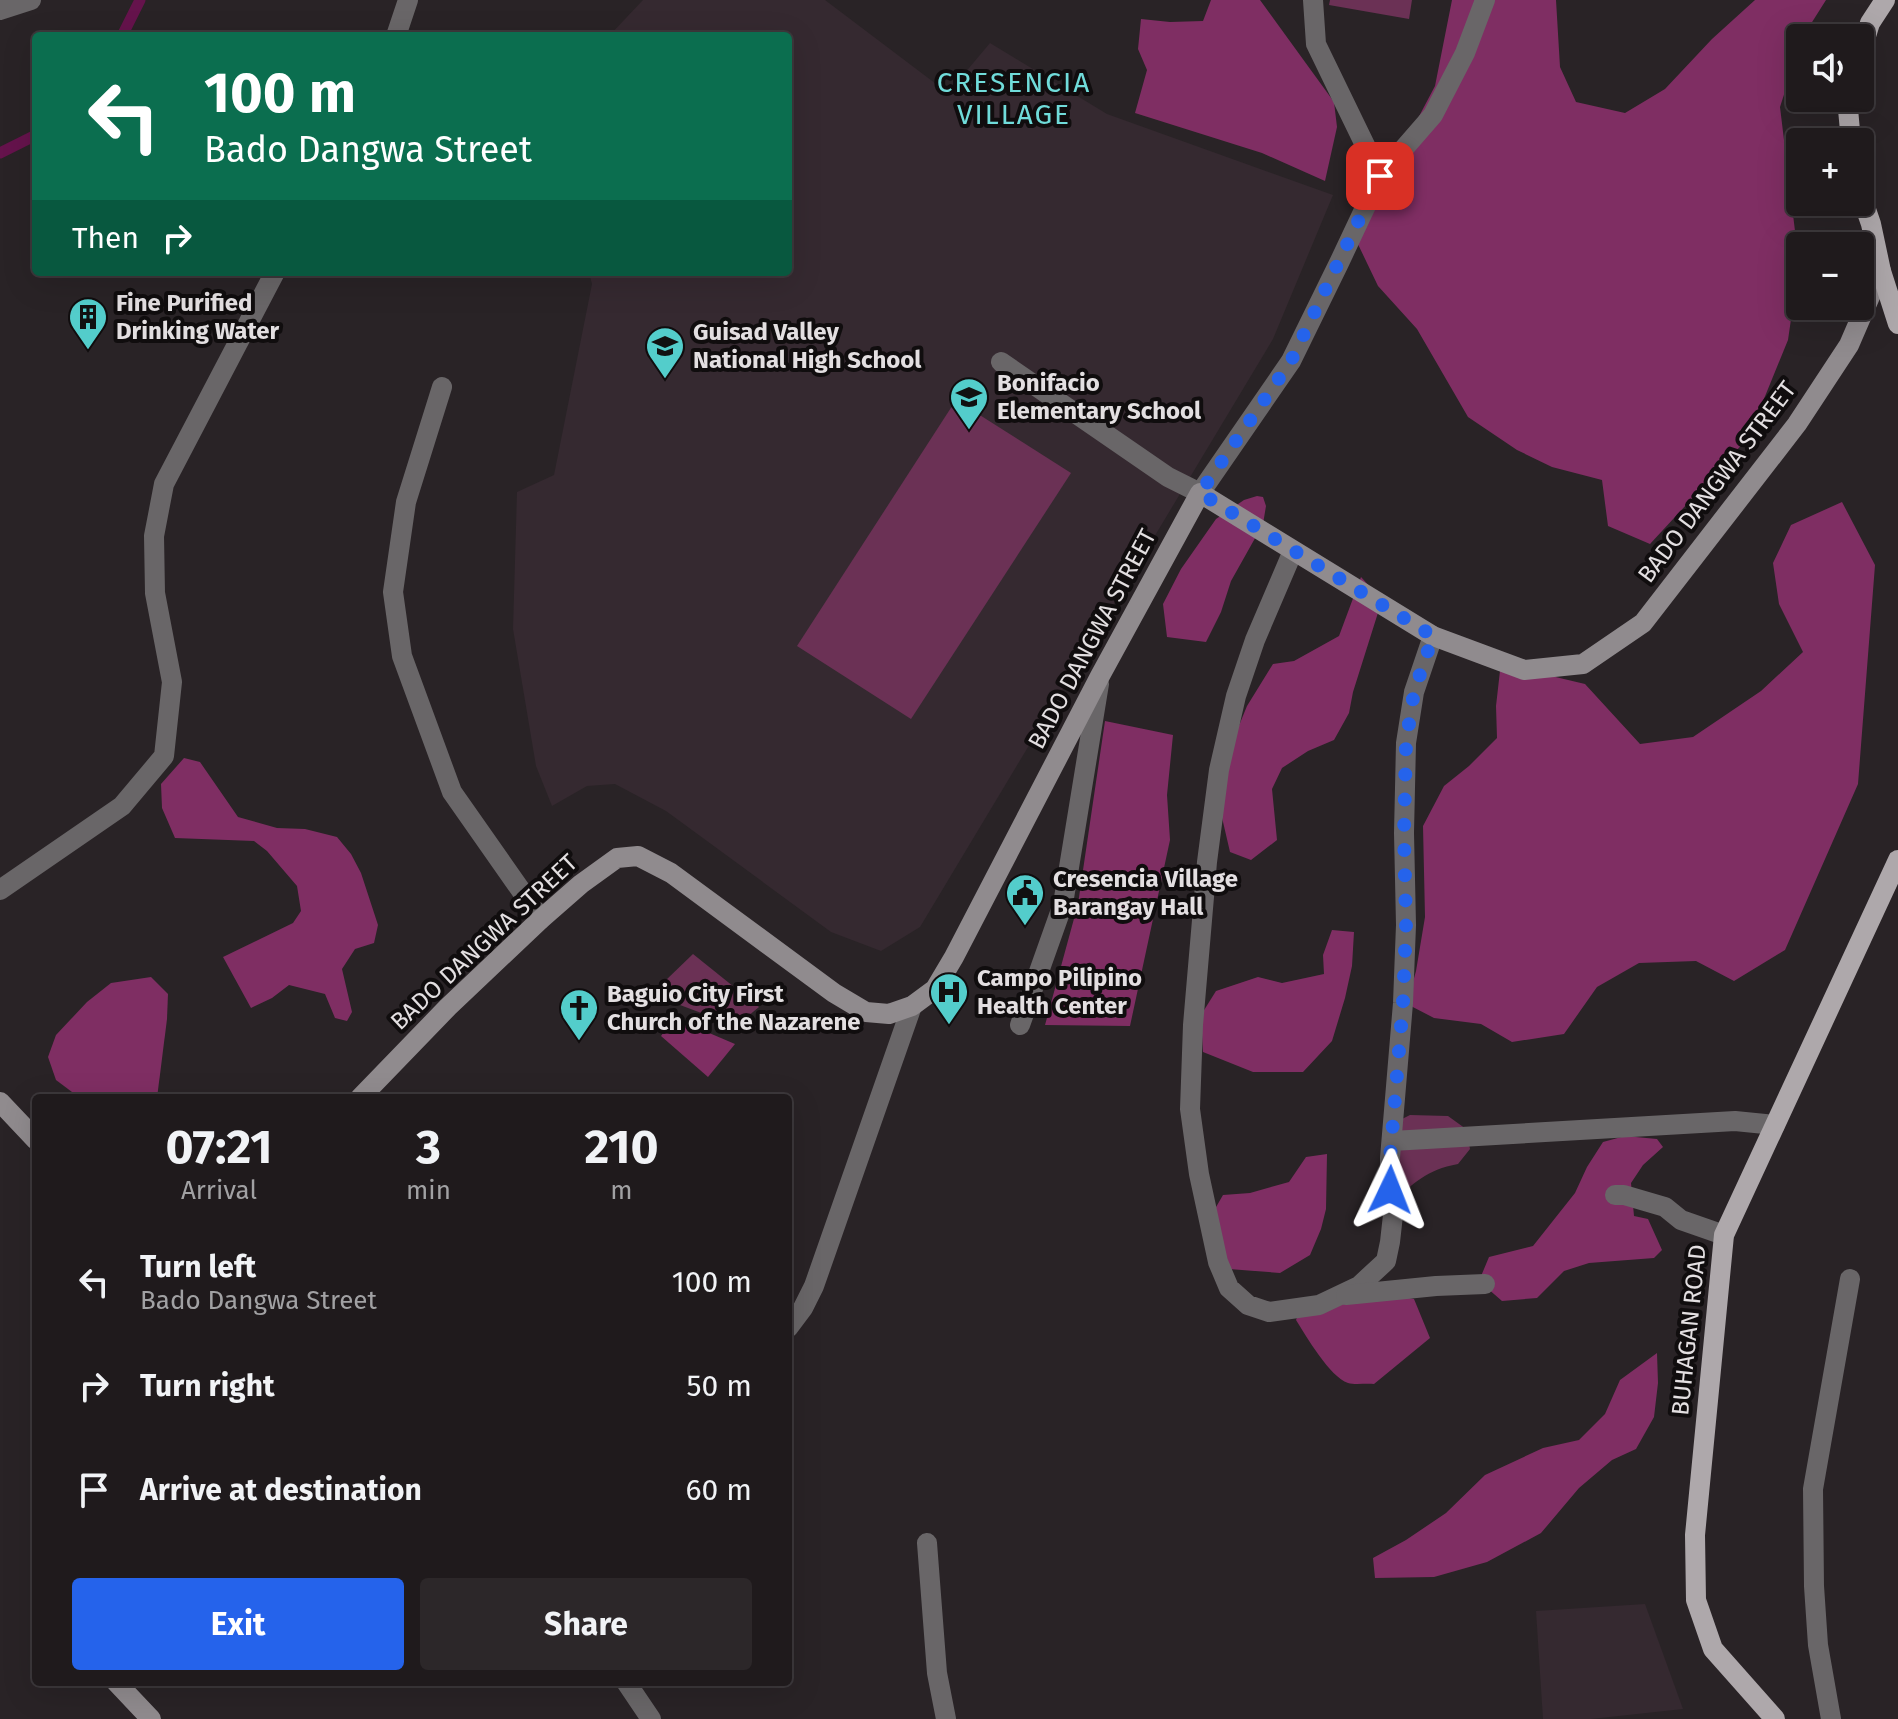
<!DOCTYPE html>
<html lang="en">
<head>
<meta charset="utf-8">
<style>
  :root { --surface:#1f1a1c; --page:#2c2729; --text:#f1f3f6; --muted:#a1a1a3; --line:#3c383b; --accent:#2563eb }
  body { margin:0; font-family:"Fira Sans",sans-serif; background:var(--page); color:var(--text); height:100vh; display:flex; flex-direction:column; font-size:30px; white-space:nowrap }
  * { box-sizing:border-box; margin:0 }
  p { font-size:26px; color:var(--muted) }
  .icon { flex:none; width:44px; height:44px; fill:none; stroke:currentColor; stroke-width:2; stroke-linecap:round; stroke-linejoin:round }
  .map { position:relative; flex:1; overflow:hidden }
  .panel { position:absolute; left:32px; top:1094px; width:760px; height:592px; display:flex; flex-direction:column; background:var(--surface); border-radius:8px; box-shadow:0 8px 32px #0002,0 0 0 2px var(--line) }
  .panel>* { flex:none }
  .banner { position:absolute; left:32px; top:32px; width:760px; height:244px; border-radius:8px; box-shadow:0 8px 32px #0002,0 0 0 2px var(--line); background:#0b6e4f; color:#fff; overflow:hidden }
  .controls { position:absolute; left:1786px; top:24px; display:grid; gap:16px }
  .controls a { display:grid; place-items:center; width:88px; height:88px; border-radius:8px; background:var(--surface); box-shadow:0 8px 32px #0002,0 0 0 2px var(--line); font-size:40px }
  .pin { position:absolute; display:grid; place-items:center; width:68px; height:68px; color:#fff; margin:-34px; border-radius:16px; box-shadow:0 4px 12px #0006 }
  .me { position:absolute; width:88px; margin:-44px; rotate:2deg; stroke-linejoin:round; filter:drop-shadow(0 0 6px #0008) }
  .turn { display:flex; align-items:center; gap:28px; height:168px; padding:0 40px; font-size:36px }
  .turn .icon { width:104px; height:104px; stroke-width:2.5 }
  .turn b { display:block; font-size:56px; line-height:68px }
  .then { display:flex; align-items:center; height:76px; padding:0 40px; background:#0003; gap:16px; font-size:30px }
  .eta { display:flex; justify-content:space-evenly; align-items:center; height:136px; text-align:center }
  .eta b { font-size:48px; font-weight:700; line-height:56px }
  .button { display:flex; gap:16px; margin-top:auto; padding:16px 40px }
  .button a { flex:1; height:92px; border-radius:8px; background:var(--accent); color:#fff; font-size:32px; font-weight:700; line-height:92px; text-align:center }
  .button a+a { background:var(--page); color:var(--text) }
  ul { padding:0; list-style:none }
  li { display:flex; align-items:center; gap:24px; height:104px; padding:0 40px }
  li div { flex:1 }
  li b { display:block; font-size:30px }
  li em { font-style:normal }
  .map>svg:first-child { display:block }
</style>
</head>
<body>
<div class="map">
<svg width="1898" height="1719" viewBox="0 0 1898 1719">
  <rect width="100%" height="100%" fill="#292326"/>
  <g fill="#352930">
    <polygon points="643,0 825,0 948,93 990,43 1107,114 1333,195 1273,339 920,927 881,951 831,932 666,811 615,784 587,786 552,806 536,766 513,629 517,492 554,475 592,284 589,272 788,272 788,36 609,36"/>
    <polygon points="1645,1604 1683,1709 1591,1719 1543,1719 1536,1611"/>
  </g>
  <g fill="#6b3155">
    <polygon points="1330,0 1412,0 1409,19 1329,5"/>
    <polygon points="956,400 1071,473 911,719 797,646"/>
    <polygon points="693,954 759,1007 736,1026 680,1005 665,981"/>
    <path d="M1410,1115l38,1 18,13 4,20 -12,15c-32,6 -44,19 -68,40l2,-80z"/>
  </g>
  <g fill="#7f2e63">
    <polygon points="1211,0 1260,0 1334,102 1337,127 1325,181 1262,153 1135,113 1147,70 1138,49 1141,19 1170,22 1203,21"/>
    <polygon points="1452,0 1556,0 1560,67 1576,102 1625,113 1665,89 1712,39 1755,0 1826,0 1802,38 1800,38 1800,45 1780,107 1799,264 1788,340 1748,438 1650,544 1608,526 1602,480 1552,467 1517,450 1468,417 1417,329 1378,286 1355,238 1435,86"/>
    <polygon points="1257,496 1263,497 1266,506 1263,524 1231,581 1221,612 1206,642 1167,637 1163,604 1181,569 1216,519 1244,500"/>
    <polygon points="1842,502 1875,565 1858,784 1785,950 1734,981 1696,961 1639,963 1597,987 1564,1034 1512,1042 1481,1024 1434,1018 1407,1004 1416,971 1425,917 1423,826 1444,786 1469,766 1497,738 1496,706 1501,662 1526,670 1585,684 1640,744 1693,737 1761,691 1803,652 1779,604 1773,563 1791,525"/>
    <polygon points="1361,577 1382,600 1353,692 1349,713 1334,740 1308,751 1282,768 1272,789 1277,840 1251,860 1230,852 1217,796 1229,750 1247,706 1273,664 1294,661 1339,636"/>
    <polygon points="1105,721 1173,735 1167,795 1170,840 1130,1026 1045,1025 1078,904"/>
    <polygon points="184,758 200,762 238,817 277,828 305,829 337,837 351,854 361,873 378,925 374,943 355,949 342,969 352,1012 347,1021 335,1018 325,994 289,985 272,998 251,1008 223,957 293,923 301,911 297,886 267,851 254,841 175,838 162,808 161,784"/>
    <polygon points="1332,930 1354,932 1352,966 1345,998 1332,1041 1303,1072 1253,1072 1203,1052 1201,1015 1216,991 1258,977 1282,983 1324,974 1323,955"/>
    <polygon points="151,977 168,994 167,1019 157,1098 80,1098 56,1080 48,1057 56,1035 87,1002 111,983"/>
    <polygon points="674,1018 735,1044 708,1077 661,1036"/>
    <polygon points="1625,1136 1657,1139 1663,1147 1643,1165 1631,1183 1634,1216 1648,1219 1662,1250 1654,1258 1589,1263 1564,1271 1537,1298 1502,1301 1479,1281 1489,1257 1533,1246 1575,1193 1587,1167 1603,1142"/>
    <polygon points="1327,1154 1326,1209 1321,1229 1310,1255 1280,1273 1229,1269 1208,1221 1223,1195 1250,1193 1289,1182 1306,1157"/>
    <path d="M1395,1295l19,4 16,39 -56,46c-8,-1 -19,1 -26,-1 -18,-6 -42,-47 -52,-63l7,-17z"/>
    <polygon points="1657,1353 1658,1383 1654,1417 1636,1449 1612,1460 1579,1488 1541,1533 1487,1562 1434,1577 1375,1578 1373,1558 1406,1540 1446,1513 1485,1475 1543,1448 1579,1440 1605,1414 1620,1380"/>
  </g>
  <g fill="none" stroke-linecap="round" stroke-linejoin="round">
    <g stroke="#65134c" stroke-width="11">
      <polyline points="122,36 140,0"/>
      <polyline points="0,153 36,135"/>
    </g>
    <g stroke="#696668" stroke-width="20">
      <polyline points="1380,176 1433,115 1465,53 1485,0"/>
      <polyline points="1001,362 1168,477 1200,493"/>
      <polyline points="1020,1025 1063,904 1099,684"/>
      <polyline points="1615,1195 1624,1195 1665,1207 1681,1220 1724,1235"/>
      <polyline points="1831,1719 1818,1645 1814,1586 1813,1489 1850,1279"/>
    </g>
    <g stroke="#696668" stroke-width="20">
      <polyline points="0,10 31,0"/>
      <polyline points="396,36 408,0"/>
      <polyline points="442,387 406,502 393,592 402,656 452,792 541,919"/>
      <polyline points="1200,493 1291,361 1339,263 1380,176 1316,44 1313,0"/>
      <polyline points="1293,551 1255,640 1236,696 1219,770 1207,862 1193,1025 1190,1109 1199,1174 1218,1262 1229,1288 1248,1305 1269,1312 1319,1305 1359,1286 1386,1261 1390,1242 1393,1215 1390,1190 1390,1158 1403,1003 1406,925 1404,833 1406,743 1414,692 1433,636"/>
      <polyline points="0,890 122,806 164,756 172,682 155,593 154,536 164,484 275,272"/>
      <polyline points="1392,1141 1735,1121 1775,1125"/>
      <polyline points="1346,1295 1436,1286 1485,1284"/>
      <polyline points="788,1328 803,1308 814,1286 912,1006"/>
      <polyline points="927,1543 937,1673 946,1719"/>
      <polyline points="626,1682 651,1719"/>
    </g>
    <g stroke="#908b8e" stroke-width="20">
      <polyline points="360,1098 448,1007 541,919 581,884 617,858 638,856 671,873 834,993 866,1012 889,1014 912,1006 935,989 954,957 1100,676 1200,493 1433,636 1524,670 1583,664 1643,623 1797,424 1849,345 1881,271"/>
      <polyline points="0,1102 36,1140"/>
      <polyline points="116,1682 151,1719"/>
    </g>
    <g stroke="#aea8ab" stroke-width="20">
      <polyline points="1860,55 1870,23 1885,0"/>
      <polyline points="1847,98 1851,142"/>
      <polyline points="1860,192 1871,224 1881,271 1898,324"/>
      <polyline points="1775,1719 1713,1649 1696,1600 1695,1535 1724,1235 1898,860"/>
    </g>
  </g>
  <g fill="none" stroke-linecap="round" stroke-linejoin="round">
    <polyline stroke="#2563eb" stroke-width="14" stroke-dasharray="0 25.2" points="1380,176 1291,361 1200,493 1433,636 1414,692 1406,743 1404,833 1406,925 1403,1003 1390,1158 1390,1190"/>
  </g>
  <defs>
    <symbol id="building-pin" viewBox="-11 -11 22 30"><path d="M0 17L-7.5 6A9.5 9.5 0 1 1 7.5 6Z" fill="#53cdcb" stroke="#100d0e"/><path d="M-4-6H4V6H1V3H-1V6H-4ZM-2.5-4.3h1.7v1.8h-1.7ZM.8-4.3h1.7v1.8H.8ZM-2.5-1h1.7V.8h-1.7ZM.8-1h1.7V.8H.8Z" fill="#111"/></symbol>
    <symbol id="school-pin" viewBox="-11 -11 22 30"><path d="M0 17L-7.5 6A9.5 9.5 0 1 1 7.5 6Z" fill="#53cdcb" stroke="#100d0e"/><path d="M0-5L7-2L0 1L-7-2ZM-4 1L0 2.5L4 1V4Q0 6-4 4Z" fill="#111"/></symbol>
    <symbol id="civic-pin" viewBox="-11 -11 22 30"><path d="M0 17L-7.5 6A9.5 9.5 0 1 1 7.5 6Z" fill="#53cdcb" stroke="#100d0e"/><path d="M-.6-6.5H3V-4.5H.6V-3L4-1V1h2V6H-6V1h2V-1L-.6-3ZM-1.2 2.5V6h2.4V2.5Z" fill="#111"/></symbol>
    <symbol id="hospital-pin" viewBox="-11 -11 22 30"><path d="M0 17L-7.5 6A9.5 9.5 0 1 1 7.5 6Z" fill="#53cdcb" stroke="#100d0e"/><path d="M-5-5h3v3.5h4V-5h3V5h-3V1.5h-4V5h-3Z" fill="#111"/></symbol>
    <symbol id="church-pin" viewBox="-11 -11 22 30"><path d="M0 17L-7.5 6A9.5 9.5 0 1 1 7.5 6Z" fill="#53cdcb" stroke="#100d0e"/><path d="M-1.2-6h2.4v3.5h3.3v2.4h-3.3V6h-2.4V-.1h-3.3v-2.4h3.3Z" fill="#111"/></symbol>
  </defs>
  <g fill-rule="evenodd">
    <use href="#building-pin" x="66" y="295" width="44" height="60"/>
    <use href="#school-pin" x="643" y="324" width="44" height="60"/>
    <use href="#school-pin" x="947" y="375" width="44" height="60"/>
    <use href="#civic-pin" x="1003" y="871" width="44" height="60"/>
    <use href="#hospital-pin" x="927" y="970" width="44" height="60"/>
    <use href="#church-pin" x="557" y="986" width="44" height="60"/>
  </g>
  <g text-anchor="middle" stroke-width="8" stroke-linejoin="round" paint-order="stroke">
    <g font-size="24" font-weight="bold" fill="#e3dfe1" stroke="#100d0e" text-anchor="start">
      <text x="116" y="311">Fine Purified<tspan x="116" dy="28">Drinking Water</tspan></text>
      <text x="693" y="340">Guisad Valley<tspan x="693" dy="28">National High School</tspan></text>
      <text x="997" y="391">Bonifacio<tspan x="997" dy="28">Elementary School</tspan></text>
      <text x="1053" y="887">Cresencia Village<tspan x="1053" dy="28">Barangay Hall</tspan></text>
      <text x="977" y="986">Campo Pilipino<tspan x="977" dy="28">Health Center</tspan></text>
      <text x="607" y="1002">Baguio City First<tspan x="607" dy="28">Church of the Nazarene</tspan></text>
    </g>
    <g font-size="24" fill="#e3dfe1" stroke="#100d0e">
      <text transform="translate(1717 482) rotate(-53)" y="8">BADO DANGWA STREET</text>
      <text transform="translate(1092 639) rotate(-62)" y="8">BADO DANGWA STREET</text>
      <text transform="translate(484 942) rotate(-43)" y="8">BADO DANGWA STREET</text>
      <text transform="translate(1689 1330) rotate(-84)" y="8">BUHAGAN ROAD</text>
    </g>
    <g font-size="28" letter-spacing="2" fill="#70dcda" stroke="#100d0e">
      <text x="1014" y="92">CRESENCIA<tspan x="1014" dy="32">VILLAGE</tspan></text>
    </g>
  </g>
</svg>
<div class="controls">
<a><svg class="icon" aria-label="sound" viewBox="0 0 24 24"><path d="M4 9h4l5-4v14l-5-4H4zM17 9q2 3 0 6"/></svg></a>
<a>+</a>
<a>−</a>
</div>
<div class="pin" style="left:1380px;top:176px;background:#d93025"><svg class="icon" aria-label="arrive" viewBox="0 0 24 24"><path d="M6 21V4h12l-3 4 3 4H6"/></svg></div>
<svg class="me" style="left:1390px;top:1190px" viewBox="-20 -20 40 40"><path d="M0-17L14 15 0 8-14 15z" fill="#2563eb" stroke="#fff" stroke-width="4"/></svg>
<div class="banner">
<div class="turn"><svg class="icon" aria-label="left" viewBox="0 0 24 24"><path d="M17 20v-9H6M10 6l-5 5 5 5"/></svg><div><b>100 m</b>Bado Dangwa Street</div></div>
<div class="then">Then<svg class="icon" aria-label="right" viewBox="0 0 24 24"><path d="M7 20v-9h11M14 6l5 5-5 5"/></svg></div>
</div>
<section class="panel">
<div class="eta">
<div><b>07:21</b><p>Arrival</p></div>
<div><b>3</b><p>min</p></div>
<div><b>210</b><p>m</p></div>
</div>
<ul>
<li><svg class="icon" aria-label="left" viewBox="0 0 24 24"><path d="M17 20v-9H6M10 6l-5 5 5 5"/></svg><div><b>Turn left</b><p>Bado Dangwa Street</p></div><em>100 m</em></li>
<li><svg class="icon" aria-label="right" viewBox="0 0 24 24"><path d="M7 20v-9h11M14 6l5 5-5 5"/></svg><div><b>Turn right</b></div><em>50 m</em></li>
<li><svg class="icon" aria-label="arrive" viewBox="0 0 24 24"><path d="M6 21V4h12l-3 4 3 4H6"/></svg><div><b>Arrive at destination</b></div><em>60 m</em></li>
</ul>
<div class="button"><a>Exit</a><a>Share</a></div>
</section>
</div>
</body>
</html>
